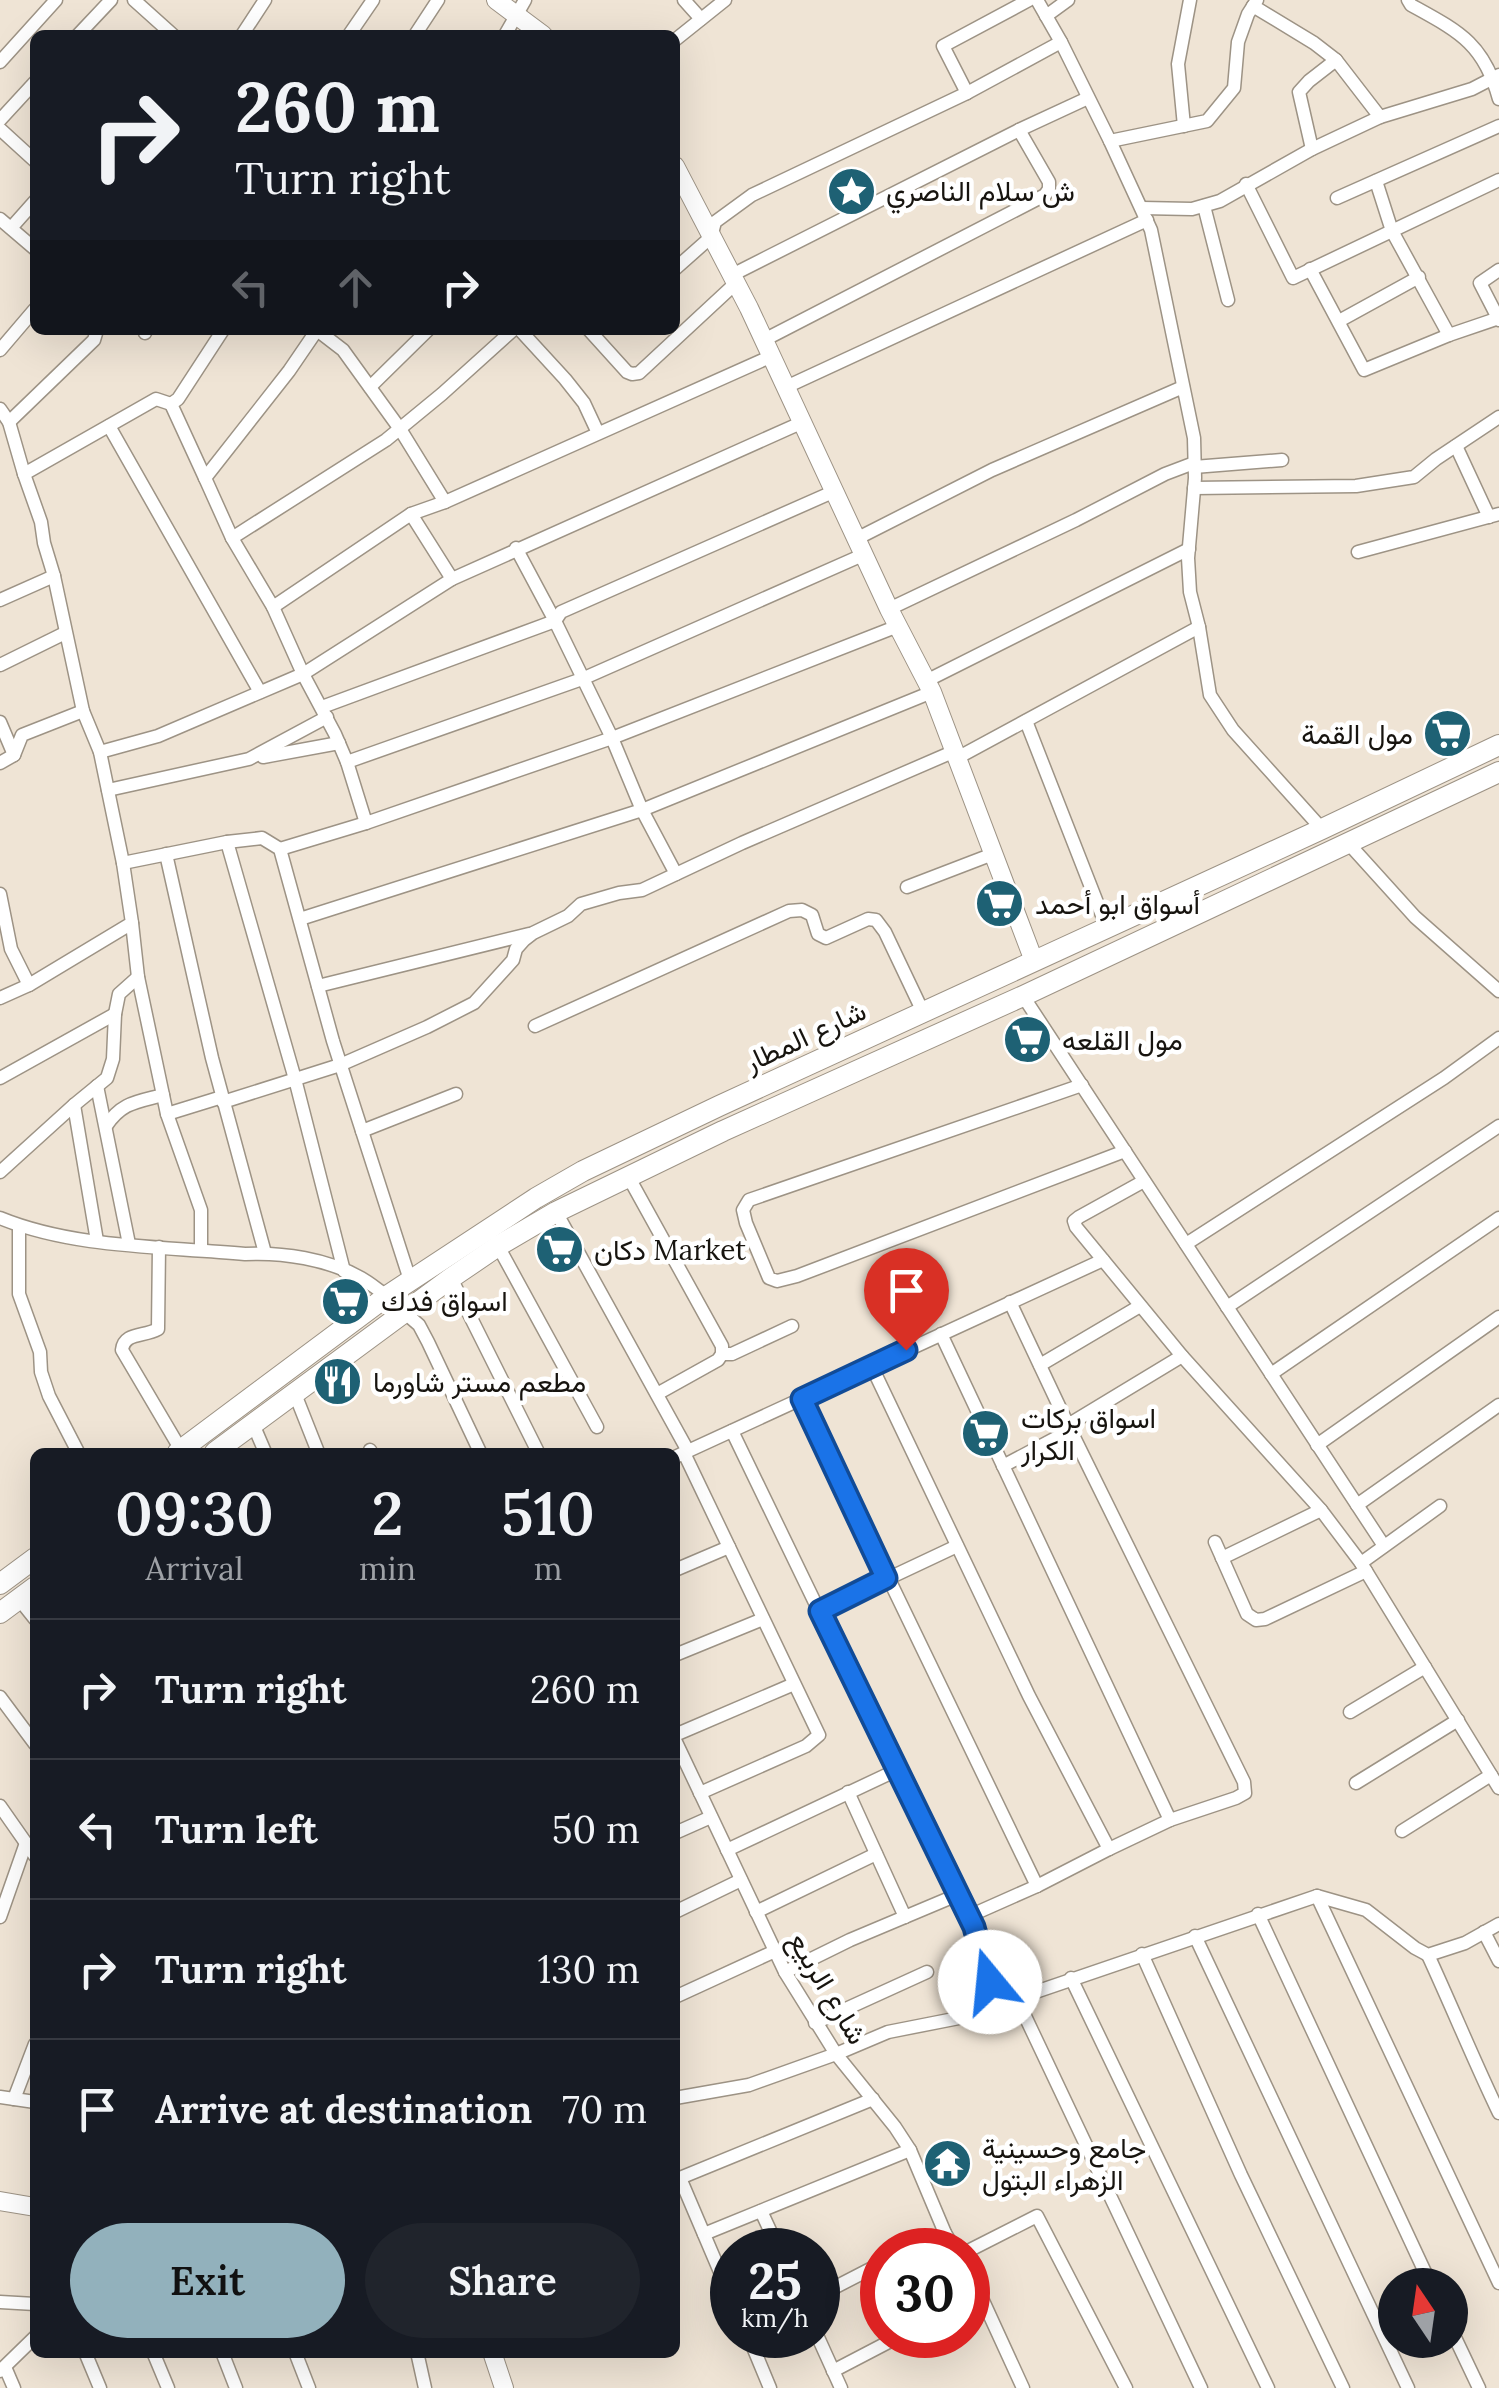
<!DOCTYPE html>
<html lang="en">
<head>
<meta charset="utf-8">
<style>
  :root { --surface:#171b24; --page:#20242c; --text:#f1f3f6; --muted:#9ea1a6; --line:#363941; --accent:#92b1bc }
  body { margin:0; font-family:Lora,Vazirmatn,serif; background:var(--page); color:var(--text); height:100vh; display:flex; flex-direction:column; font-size:38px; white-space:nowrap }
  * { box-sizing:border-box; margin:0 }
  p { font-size:32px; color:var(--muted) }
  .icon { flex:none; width:55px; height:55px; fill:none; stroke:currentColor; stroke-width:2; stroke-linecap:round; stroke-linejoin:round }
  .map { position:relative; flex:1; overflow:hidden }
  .drawer { position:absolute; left:30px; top:1448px; width:650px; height:910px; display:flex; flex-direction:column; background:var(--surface); border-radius:15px; box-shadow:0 10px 40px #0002 }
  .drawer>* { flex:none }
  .banner { position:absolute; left:30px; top:30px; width:650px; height:305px; border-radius:15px; box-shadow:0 10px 40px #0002; background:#171b24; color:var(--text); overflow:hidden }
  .needle { width:65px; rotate:347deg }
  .controls { position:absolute; left:1378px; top:2268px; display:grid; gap:20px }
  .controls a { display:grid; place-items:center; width:90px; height:90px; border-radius:50%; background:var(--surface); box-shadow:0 10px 40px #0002; font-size:50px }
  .speed { position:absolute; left:710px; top:2228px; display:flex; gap:20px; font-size:50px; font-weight:700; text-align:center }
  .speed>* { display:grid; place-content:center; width:130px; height:130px; border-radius:50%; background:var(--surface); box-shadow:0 10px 40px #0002; line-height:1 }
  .speed small { font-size:25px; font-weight:400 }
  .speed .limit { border:15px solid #d22; background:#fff; color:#111 }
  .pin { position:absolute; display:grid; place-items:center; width:85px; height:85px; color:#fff; margin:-102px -42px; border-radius:50% 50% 50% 0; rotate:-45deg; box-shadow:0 0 10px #0007 }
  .pin .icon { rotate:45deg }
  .me { position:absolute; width:110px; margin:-55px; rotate:343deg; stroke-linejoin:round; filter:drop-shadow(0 0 8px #0008) }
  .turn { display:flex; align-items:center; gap:35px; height:210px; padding:0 40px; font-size:45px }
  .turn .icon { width:130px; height:130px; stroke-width:2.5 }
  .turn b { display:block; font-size:70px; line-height:85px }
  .lanes { display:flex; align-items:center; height:95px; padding:0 40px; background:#0003; justify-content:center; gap:50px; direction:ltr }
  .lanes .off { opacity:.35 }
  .eta { display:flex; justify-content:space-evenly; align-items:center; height:170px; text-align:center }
  .eta b { font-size:60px; font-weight:600; line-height:70px }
  .button { display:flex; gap:20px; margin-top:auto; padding:20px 40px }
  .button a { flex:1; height:115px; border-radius:60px; background:var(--accent); color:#111; font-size:40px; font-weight:600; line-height:115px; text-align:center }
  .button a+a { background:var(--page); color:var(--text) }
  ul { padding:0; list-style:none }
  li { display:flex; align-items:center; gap:30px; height:140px; padding:0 40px; border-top:2px solid var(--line) }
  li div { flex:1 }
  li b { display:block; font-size:38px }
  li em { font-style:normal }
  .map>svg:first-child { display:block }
</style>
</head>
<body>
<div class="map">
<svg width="1499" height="2388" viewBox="0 0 1499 2388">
  <rect width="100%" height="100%" fill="#efe4d5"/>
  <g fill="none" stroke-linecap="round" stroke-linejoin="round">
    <defs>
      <g id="street">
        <polyline points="134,0 173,35"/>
        <polyline points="684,0 701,19"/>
        <polyline points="1037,0 1061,42 1110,141 1151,230 1194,438 1195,478 1188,558 1190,592 1199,627 1210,695 1233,730 1322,829"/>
        <path d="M1408,0l3,5c47,26 73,38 88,94"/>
        <polyline points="1253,6 1314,43 1336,60 1380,117"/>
        <polyline points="1046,16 1068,0"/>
        <polyline points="78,35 111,0"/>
        <polyline points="242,35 265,0"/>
        <polyline points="349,35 373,0"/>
        <polyline points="415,35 438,0"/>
        <polyline points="505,35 525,0"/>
        <polyline points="675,40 725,0"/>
        <polyline points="0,62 56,0"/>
        <polyline points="967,93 943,46 1029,0"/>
        <polyline points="0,120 35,82"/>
        <polyline points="1184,126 1178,64 1190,0"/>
        <polyline points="0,129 35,161"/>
        <polyline points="1110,141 1207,121 1234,88 1238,42 1248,14 1257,0"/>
        <polyline points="1312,149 1299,92 1309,81 1336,60"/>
        <polyline points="1376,181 1392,231 1449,335"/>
        <polyline points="1246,184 1293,278 1499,180"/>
        <polyline points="1337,198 1499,126"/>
        <polyline points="1204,206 1228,300"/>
        <polyline points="1142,208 1192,209 1220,201 1312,149 1380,117 1472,89 1499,75"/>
        <polyline points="0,219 35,249"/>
        <polyline points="11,228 35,201"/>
        <polyline points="675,269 711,237 715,222 752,195 967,93 1061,42"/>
        <polyline points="1310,269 1364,370 1449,335 1499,318"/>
        <polyline points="1499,270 1480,283 1499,320"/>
        <polyline points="732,275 1019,130 1088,98"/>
        <polyline points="1339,321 1419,277"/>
        <polyline points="317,330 289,371 205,478 232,538 273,607 303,674 335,734 347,762 366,823"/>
        <polyline points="317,330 343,350 400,429 445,502"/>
        <polyline points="520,330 565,379 584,403 598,433"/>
        <polyline points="589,330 627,372 632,374 639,373 736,283"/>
        <polyline points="145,333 146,330"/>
        <polyline points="764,340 1045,195 1049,189 1049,182 1019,130"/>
        <polyline points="0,350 35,309"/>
        <polyline points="370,387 428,330"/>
        <polyline points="786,387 1147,220"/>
        <polyline points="0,409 9,422 24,474 41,522 44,543 54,576 83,711 100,752 123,863 132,923 29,985 0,998"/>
        <polyline points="9,422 94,340 97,330"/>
        <polyline points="109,426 260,692"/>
        <polyline points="1456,446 1489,517"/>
        <polyline points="1194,467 1282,460"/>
        <polyline points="24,474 156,399 171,404"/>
        <polyline points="205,478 171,404 178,399 223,330"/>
        <polyline points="1194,488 1356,486 1414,477 1436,459 1499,417"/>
        <polyline points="411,514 452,579"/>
        <polyline points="232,538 386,440 442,394 513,330"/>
        <polyline points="858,538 992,470 1183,387"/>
        <polyline points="516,548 555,621 612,738 642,810 676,874"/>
        <polyline points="1358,552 1499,514"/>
        <polyline points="0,600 54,576"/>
        <polyline points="273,607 411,514 445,502 772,356"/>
        <polyline points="889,609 1076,520 1165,474 1194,463"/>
        <polyline points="0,665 65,633"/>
        <polyline points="926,681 1189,549"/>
        <polyline points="322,707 555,621 561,612 835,491"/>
        <polyline points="1026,721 1107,928"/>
        <polyline points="0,722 14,755"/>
        <polyline points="100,752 158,736 303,674 452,579 803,422"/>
        <polyline points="263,757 339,743"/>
        <polyline points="957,758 1199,627"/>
        <polyline points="347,762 582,679 865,554"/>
        <polyline points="0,763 14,755 22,735 83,711"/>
        <polyline points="108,790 249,759 327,717"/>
        <polyline points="227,842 295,1079 344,1271"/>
        <polyline points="1349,844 1415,917 1499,991"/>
        <polyline points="280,849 366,823 612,738 898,626"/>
        <polyline points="166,854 212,1058 265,1253"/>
        <polyline points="123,863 227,842 262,838 280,849 333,1041 410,1280"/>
        <polyline points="907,887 993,854"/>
        <polyline points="0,894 11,949 29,985"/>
        <polyline points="300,919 642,810 932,692"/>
        <polyline points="132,923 138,977 167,1114 201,1210 201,1250"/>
        <polyline points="318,986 529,934"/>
        <polyline points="1023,996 1384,1546"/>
        <polyline points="535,1026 789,911 802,910 812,915 818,934 826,938 868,919 876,920 885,932 923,1012"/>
        <polyline points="0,1078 115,1014"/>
        <polyline points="1082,1085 749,1200 743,1210 746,1223 769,1278 777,1281 797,1276 1125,1151"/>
        <polyline points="97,1086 129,1244"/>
        <polyline points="223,1102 340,1065 427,1027 474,1003 513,960 516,949 524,940 533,933 568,916 581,904 619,893 642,890 742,843 955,751"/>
        <polyline points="74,1105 97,1241"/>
        <polyline points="167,1114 222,1097"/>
        <path d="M106,1126c16,-24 31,-24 57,-31"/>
        <polyline points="362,1131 456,1094"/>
        <polyline points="0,1172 74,1105 107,1078 113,1059 115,1014 119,994 138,977"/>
        <polyline points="628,1176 722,1346 722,1354 718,1360 657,1394"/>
        <polyline points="1144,1181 1079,1217 1074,1221 1076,1227 1182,1356 1321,1510 1361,1563 1499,1788"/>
        <polyline points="556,1212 688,1451"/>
        <path d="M0,1218c76,31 164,28 245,36 37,-2 83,5 116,24 9,5 17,12 26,18"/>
        <polyline points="19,1226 19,1294 40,1352 41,1372 49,1396 78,1452"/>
        <polyline points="1186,1244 1444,1078 1499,1038"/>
        <polyline points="498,1246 597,1427"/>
        <path d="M159,1247l-1,82c-14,8 -34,3 -36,21l59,100"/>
        <polyline points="451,1278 538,1452"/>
        <polyline points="1010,1302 1068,1425 1244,1782 1245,1793 1236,1798 1170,1820 1109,1849"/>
        <polyline points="1227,1307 1499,1126"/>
        <polyline points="404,1312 419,1325 428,1342 480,1452"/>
        <polyline points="941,1334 1170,1820"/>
        <polyline points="722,1354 732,1354 792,1326"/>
        <polyline points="1040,1365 1140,1306"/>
        <path d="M872,1367l157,329 80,153 -72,37 -70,31c11,18 28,43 23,65l-30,35"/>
        <polyline points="1271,1374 1499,1218"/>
        <polyline points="295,1394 318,1452"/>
        <polyline points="802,1399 1037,1886"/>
        <polyline points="253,1424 265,1452"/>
        <polyline points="1068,1425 1182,1356"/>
        <polyline points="732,1431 967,1917"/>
        <polyline points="1317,1445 1499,1317"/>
        <polyline points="370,1450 371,1452"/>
        <polyline points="684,1453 819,1735 806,1746 700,1793"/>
        <polyline points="675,1457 1103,1260"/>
        <polyline points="1003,1466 1071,1430"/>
        <polyline points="1357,1505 1499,1405"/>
        <polyline points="1215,1542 1247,1614 1256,1620 1265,1619 1366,1571"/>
        <polyline points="1222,1558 1321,1510"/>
        <polyline points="1361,1563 1440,1506"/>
        <polyline points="675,1570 729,1547"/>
        <polyline points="19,1599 35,1619"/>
        <polyline points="819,1611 957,1546"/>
        <polyline points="675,1655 763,1619"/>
        <polyline points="0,1697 35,1744"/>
        <polyline points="1350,1712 1425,1667"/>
        <polyline points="675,1735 794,1684"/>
        <polyline points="675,1740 785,1972 836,2054 895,2127 910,2150 945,2233 955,2250"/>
        <polyline points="1356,1783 1458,1720"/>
        <polyline points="848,1792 905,1917"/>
        <polyline points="0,1806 35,1856"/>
        <polyline points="1402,1831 1491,1775"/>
        <polyline points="675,1833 711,1817"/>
        <polyline points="727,1850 897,1770"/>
        <polyline points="1317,1896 1499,2283"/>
        <polyline points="675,1912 741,1880"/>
        <polyline points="756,1912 876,1854"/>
        <polyline points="1258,1914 1431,2285"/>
        <polyline points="0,1917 26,1843"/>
        <polyline points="1484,1932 1499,1961"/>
        <polyline points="1195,1936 1408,2388"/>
        <polyline points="1142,1954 1241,2175 1343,2388"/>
        <path d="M1428,1955c24,52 46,106 71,158"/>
        <polyline points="785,1972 850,1940 957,1895"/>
        <polyline points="1071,1978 1268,2388"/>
        <polyline points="675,1997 775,1951"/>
        <polyline points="1016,1997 1201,2388"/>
        <polyline points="815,2023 927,1972"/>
        <polyline points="0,2097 35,2102"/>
        <polyline points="675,2098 749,2085 836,2054 888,2032 959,2018 1317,1896 1366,1910 1415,1948 1428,1955 1465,1943 1499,1924"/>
        <polyline points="14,2099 35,2044"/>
        <polyline points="680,2178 732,2300"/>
        <polyline points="675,2180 873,2099"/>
        <polyline points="761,2211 779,2250"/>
        <polyline points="704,2234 910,2150"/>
        <polyline points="910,2250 945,2233"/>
        <polyline points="968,2251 1037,2216 1126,2388"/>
        <polyline points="968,2268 1023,2388"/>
        <polyline points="818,2296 882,2263"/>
        <polyline points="0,2302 35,2304"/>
        <polyline points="1450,2327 1479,2388"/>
        <polyline points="748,2335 770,2388"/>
        <polyline points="817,2335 841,2388"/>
        <polyline points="85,2352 100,2388"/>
        <polyline points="153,2352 168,2388"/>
        <polyline points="222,2352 236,2388"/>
        <polyline points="295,2352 309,2388"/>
        <polyline points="417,2352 425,2388"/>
        <polyline points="5,2367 14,2388"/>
        <polyline points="0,2371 35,2337"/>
        <polyline points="833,2371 902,2335"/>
      </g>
      <g id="secondary">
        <polyline points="496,0 543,35"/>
        <polyline points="675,166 749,308 889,609 932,692 1034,961"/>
        <polyline points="0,2201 35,2207"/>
        <polyline points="492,2352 504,2388"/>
      </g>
      <g id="primary">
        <polyline points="178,1452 387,1296 536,1198 583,1171 719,1106 1322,829 1499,745"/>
        <polyline points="215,1452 451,1278 498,1246 556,1212 723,1131 1023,996 1499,772"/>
        <polyline points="0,1584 35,1558"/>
        <polyline points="0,1613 35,1587"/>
      </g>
    </defs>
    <use href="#street" stroke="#9d9385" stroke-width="15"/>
    <use href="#secondary" stroke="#9d9385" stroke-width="20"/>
    <use href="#primary" stroke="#9d9385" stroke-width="22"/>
    <use href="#street" stroke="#fff" stroke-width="12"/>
    <use href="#secondary" stroke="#fff" stroke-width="18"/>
    <use href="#primary" stroke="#fff" stroke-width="20"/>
  </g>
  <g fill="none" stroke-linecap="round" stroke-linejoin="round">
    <defs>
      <path id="route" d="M906,1350l-104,49 84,179 -66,33 154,316c4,20 21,32 16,55"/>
    </defs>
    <use href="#route" stroke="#114b97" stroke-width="25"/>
    <use href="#route" stroke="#1a73e8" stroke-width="18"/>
  </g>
  <defs>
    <symbol id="sight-disc" viewBox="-11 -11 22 22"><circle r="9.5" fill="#1e6174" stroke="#fff"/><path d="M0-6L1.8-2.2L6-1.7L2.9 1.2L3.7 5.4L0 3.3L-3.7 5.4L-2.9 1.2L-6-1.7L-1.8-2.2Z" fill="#fff"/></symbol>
    <symbol id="supermarket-disc" viewBox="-11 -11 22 22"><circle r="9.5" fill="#1e6174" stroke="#fff"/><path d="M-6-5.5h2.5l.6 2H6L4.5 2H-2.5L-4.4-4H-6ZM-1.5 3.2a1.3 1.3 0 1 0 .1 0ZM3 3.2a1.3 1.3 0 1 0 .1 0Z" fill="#fff"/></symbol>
    <symbol id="restaurant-disc" viewBox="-11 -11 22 22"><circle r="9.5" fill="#1e6174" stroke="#fff"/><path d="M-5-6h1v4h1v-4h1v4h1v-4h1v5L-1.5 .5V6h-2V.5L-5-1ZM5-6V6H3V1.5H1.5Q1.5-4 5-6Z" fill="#fff"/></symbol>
    <symbol id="temple-disc" viewBox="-11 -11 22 22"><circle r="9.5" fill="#1e6174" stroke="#fff"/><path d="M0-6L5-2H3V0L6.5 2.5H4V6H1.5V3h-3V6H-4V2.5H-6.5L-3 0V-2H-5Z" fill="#fff"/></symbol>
  </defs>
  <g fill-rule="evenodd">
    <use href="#sight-disc" x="824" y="164" width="55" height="55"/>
    <use href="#supermarket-disc" x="1420" y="706" width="55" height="55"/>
    <use href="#supermarket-disc" x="972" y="876" width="55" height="55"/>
    <use href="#supermarket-disc" x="1000" y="1012" width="55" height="55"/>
    <use href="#supermarket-disc" x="532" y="1222" width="55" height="55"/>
    <use href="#supermarket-disc" x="318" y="1274" width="55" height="55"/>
    <use href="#restaurant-disc" x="310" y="1354" width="55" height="55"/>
    <use href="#supermarket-disc" x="958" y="1406" width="55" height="55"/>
    <use href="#temple-disc" x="920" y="2136" width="55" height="55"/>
  </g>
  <g text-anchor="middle" stroke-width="9" stroke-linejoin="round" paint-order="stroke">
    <g font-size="28" fill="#17140f" stroke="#fff" text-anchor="start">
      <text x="886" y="201">ش سلام الناصري</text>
      <text x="1413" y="744" text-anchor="end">مول القمة</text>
      <text x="1035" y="914">أسواق ابو أحمد</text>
      <text x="1062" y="1050">مول القلعه</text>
      <text x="594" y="1260">دكان Market</text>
      <text x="381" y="1311">اسواق فدك</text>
      <text x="373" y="1392">مطعم مستر شاورما</text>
      <text x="1021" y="1428">اسواق بركات<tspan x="1021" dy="32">الكرار</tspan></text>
      <text x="982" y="2158">جامع وحسينية<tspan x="982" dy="32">الزهراء البتول</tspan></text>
    </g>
    <g font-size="28" fill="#17140f" stroke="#fff">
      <text transform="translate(805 1036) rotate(-25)" y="10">شارع المطار</text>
      <text transform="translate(828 1988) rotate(59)" y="10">شارع الربيع</text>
    </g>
  </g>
</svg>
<div class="controls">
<a><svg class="needle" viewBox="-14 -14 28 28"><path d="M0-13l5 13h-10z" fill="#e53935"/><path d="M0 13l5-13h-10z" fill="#9ea1a6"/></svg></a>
</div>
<div class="speed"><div>25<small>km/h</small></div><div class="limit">30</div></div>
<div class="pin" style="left:906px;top:1350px;background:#d93025"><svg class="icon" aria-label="arrive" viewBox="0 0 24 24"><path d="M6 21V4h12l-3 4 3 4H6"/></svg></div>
<svg class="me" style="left:990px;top:1982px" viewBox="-20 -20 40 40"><circle r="19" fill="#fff"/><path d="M0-13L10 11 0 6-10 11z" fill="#1a73e8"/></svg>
<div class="banner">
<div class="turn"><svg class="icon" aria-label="right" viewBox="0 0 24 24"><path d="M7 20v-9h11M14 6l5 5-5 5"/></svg><div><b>260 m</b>Turn right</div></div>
<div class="lanes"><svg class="icon off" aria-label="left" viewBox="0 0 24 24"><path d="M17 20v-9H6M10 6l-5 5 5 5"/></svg><svg class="icon off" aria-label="ahead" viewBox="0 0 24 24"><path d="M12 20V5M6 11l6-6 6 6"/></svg><svg class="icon" aria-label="right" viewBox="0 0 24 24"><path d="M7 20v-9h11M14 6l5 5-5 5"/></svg></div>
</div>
<section class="drawer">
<div class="eta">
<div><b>09:30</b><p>Arrival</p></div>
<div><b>2</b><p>min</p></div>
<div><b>510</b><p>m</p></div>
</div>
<ul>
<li><svg class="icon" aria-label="right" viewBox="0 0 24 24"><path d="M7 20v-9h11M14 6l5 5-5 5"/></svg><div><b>Turn right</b></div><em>260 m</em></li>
<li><svg class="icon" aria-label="left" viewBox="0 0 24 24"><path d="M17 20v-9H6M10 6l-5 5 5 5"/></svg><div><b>Turn left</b></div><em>50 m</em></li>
<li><svg class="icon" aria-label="right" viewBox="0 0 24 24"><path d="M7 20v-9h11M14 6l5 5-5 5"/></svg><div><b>Turn right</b></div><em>130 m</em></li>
<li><svg class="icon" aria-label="arrive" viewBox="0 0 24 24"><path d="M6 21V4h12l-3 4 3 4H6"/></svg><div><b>Arrive at destination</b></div><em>70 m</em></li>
</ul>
<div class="button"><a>Exit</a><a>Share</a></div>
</section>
</div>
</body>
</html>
